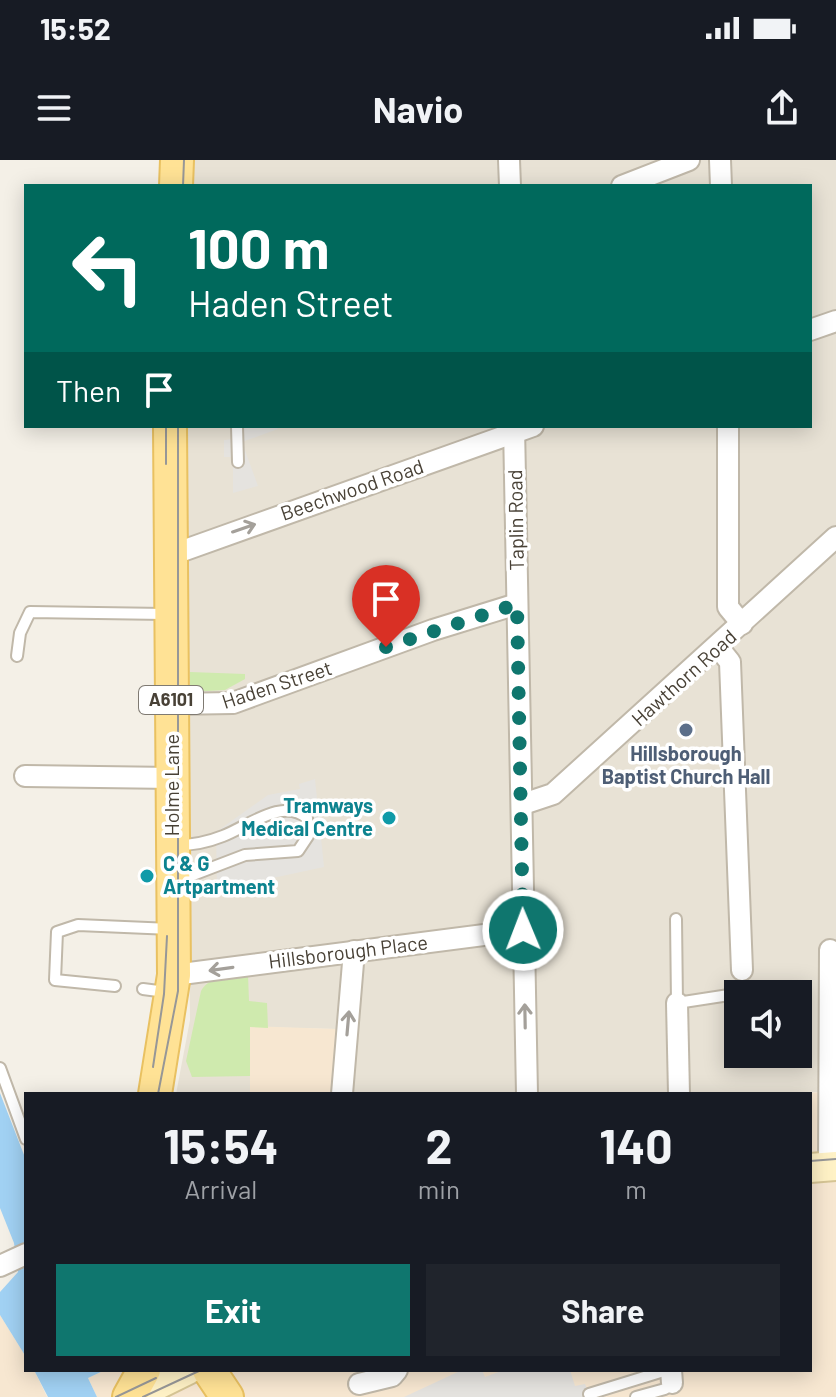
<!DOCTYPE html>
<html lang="en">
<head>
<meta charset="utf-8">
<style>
  :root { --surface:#171b24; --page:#20242c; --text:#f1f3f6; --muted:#9ea1a6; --accent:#0f766e }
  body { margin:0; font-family:Barlow,sans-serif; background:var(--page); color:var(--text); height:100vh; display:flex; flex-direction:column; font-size:30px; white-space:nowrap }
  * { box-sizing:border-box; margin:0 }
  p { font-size:26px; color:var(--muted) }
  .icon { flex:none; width:44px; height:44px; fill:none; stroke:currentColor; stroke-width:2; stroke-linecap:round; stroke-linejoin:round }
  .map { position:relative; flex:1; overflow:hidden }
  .panel { position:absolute; left:24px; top:932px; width:788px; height:280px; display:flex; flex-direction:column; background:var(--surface); border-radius:0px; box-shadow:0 4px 20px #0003 }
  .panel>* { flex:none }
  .hud { position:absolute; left:24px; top:24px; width:788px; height:244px; border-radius:0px; box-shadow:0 4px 20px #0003; background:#00695c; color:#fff; overflow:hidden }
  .fabs { position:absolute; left:724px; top:820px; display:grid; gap:16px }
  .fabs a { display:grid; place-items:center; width:88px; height:88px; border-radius:0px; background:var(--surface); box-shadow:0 4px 20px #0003; font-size:40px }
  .pin { position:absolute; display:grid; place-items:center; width:68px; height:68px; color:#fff; margin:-82px -34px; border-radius:50% 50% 50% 0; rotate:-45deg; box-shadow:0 0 8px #0007 }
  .pin .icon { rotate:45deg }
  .me { position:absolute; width:88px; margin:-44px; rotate:359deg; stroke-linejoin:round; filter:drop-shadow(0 0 6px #0008) }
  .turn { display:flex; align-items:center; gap:28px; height:168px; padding:0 32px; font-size:36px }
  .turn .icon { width:104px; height:104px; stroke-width:2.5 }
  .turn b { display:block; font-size:56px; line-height:68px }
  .then { display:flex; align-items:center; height:76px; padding:0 32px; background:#0003; gap:16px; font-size:30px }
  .eta { display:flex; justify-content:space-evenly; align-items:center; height:136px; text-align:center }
  .eta b { font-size:48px; font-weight:700; line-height:56px }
  .primary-button { display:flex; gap:16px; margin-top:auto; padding:16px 32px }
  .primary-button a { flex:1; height:92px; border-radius:0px; background:var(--accent); color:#fff; font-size:32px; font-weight:700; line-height:92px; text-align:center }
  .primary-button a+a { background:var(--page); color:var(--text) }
  .status { display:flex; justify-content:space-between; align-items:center; height:56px; padding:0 40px; background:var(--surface); direction:ltr }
  .status svg { height:22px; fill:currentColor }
  header { display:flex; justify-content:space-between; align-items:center; height:104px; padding:0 32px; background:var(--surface); font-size:36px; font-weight:700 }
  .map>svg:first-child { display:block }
</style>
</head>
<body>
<div class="status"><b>15:52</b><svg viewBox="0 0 49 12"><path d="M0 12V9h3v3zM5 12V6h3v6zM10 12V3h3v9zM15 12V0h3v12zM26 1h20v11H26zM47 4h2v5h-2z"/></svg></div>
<header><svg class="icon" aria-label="menu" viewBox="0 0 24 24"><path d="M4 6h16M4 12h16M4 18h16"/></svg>Navio<svg class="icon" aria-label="share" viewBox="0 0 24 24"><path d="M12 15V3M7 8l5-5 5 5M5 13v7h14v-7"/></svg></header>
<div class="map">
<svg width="836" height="1237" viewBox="0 0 836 1237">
  <rect width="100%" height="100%" fill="#f4f0e7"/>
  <path fill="#e8e2d5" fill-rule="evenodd" d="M186,0h650v910l-15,22 -489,2 4,-65 -86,-2v67h-74l14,-74 -7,-594h627v-240h-625zM738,834h60v60h-60z"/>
  <g fill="#f7e7d1">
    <polygon points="250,866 337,869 332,934 250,934"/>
    <polygon points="836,910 836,1237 97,1237 88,1218 105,1210 810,1210 810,934 793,934 821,932"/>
    <polygon points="0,1155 26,1197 26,1210 34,1210 47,1237 0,1237"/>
  </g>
  <g fill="#cfeaae">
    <polygon points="190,512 245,514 245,519 225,530 190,532"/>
    <path d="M248,815l1,26 18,2 1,25 -18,-1v49l-58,1 -6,-16 15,-70c10,-17 29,-14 47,-16z"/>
  </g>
  <g fill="#e5e3df">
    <polygon points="233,266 277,266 278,269 242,282 258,326 233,333 233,297 224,297 224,280 232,279"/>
    <polygon points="315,619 324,707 217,730 216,672 268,635 300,629 299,624"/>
    <polygon points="462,1210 482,1210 485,1217 504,1210 570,1210 575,1226 585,1224 590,1237 404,1237"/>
  </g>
  <g fill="#a1d1f3">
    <polygon points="0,933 26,1000 26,1197 0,1155 0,1132 18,1112 14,1083 0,1048"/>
    <polygon points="34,1210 105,1210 88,1218 97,1237 48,1237"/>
  </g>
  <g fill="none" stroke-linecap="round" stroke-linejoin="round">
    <defs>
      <g id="lane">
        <polyline points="237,266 238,302"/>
        <polyline points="17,496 20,473 30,452 165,454"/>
        <path d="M177,721l68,-26 53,-4 10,-15 -1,-18c-24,-21 -60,9 -84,18 -15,6 -28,9 -45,9"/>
        <polyline points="676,759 677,843 729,835"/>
        <polyline points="115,826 55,820 57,772 78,765 171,769"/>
        <polyline points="143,829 166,832"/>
        <polyline points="0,908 26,979"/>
        <polyline points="589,1234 667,1210"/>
        <polyline points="636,1237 665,1229 672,1223"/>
      </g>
      <g id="street">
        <polyline points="509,0 510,26"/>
        <polyline points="720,0 721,26"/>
        <polyline points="622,26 689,0"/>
        <polyline points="810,170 836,161"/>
        <polyline points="514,266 527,934"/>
        <polyline points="728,266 728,447 742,464"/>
        <polyline points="171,395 533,266"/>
        <polyline points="718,487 730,502 742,810"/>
        <polyline points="171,544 233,543 433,470 517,444"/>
        <polyline points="25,616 173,618"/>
        <polyline points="523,644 553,634 836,377"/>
        <polyline points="174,815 523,770"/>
        <polyline points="677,843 679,934"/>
        <polyline points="342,934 354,791"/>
        <polyline points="829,1006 830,790"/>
        <polyline points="0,1106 26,1094"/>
        <polyline points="671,1210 672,1223"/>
        <polyline points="359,1224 392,1216 397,1210"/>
      </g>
      <g id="secondary">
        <polyline points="810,1008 836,1006"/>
        <polyline points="133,1237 188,1210"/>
      </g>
      <g id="primary">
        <polyline points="176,26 177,0"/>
        <polyline points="155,934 174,815 170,266"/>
        <polyline points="209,1210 227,1237"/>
        <polyline points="129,1237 144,1210"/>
      </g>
    </defs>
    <use href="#lane" stroke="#c0b8a9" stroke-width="14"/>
    <use href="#street" stroke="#c0b8a9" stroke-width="24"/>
    <use href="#secondary" stroke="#d6c595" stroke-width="32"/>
    <use href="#primary" stroke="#e9c161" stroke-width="36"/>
    <use href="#lane" stroke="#fff" stroke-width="10"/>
    <use href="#street" stroke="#fff" stroke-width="20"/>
    <use href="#secondary" stroke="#fff2c6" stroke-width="28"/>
    <use href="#primary" stroke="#ffe295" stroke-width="32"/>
    <g stroke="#979797" stroke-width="2">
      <polyline points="183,26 184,0"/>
      <polyline points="166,266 166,304"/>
      <polyline points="153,907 164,834 167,776"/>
      <polyline points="158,934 178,831 178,266"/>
      <polyline points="810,1001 836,999"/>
      <polyline points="116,1237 156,1218"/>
      <polyline points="143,1237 201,1210"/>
    </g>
  </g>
  <defs><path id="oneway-shaft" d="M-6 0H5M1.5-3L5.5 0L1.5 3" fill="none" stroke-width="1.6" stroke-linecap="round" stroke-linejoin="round" transform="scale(2)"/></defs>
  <g stroke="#a4a09a">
    <use href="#oneway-shaft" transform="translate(244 368) rotate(-19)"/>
    <use href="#oneway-shaft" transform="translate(221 809) rotate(172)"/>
    <use href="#oneway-shaft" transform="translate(525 856) rotate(-91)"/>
    <use href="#oneway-shaft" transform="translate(348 863) rotate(-85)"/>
  </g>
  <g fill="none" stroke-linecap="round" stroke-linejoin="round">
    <polyline stroke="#0f766e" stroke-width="14" stroke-dasharray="0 25.2" points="386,487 517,444 523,770"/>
  </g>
  <circle fill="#5c6f8a" stroke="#fff" stroke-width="3" cx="686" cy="570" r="8"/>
  <g fill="#0f9aa8" stroke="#fff" stroke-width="3">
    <circle cx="389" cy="658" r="8"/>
    <circle cx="147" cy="716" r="8"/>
  </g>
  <g text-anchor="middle" stroke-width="7" stroke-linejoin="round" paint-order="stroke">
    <rect fill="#fff" stroke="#7f7a72" stroke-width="2" x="139" y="526" width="64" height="28" rx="6"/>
    <g font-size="18" font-weight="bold" fill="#484136">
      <text x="171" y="546">A6101</text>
    </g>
    <g font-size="20" fill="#484136" stroke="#fff">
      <text transform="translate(352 330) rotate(-19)" y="7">Beechwood Road</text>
      <text transform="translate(516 360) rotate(-91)" y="7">Taplin Road</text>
      <text transform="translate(684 518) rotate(-42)" y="7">Hawthorn Road</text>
      <text transform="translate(277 525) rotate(-18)" y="7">Haden Street</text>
      <text transform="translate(172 625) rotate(-90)" y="7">Holme Lane</text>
      <text transform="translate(348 792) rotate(-7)" y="7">Hillsborough Place</text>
    </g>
    <g font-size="20" font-weight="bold" fill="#4e5e75" stroke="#fff">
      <text x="686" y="601">Hillsborough<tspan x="686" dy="23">Baptist Church Hall</tspan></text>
    </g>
    <g font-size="20" font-weight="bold" fill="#0d838f" stroke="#fff" text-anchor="end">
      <text x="373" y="653">Tramways<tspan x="373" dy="23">Medical Centre</tspan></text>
      <text x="163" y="711" text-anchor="start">C &amp; G<tspan x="163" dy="23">Artpartment</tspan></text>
    </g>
  </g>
</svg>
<div class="fabs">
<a><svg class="icon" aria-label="sound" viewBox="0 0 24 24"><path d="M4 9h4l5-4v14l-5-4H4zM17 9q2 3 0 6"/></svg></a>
</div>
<div class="pin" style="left:386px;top:487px;background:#d93025"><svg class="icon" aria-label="arrive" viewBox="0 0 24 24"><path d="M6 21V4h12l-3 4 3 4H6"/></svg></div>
<svg class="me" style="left:523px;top:770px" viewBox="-20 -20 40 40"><circle r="17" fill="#0f766e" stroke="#fff" stroke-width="3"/><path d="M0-11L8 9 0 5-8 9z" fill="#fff"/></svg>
<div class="hud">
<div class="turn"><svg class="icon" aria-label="left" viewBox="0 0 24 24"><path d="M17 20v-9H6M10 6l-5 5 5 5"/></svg><div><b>100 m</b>Haden Street</div></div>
<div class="then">Then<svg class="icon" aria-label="arrive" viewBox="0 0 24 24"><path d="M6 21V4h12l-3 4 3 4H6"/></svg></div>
</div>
<section class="panel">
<div class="eta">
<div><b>15:54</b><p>Arrival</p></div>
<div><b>2</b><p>min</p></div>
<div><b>140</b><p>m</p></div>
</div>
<div class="primary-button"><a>Exit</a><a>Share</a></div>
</section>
</div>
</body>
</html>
